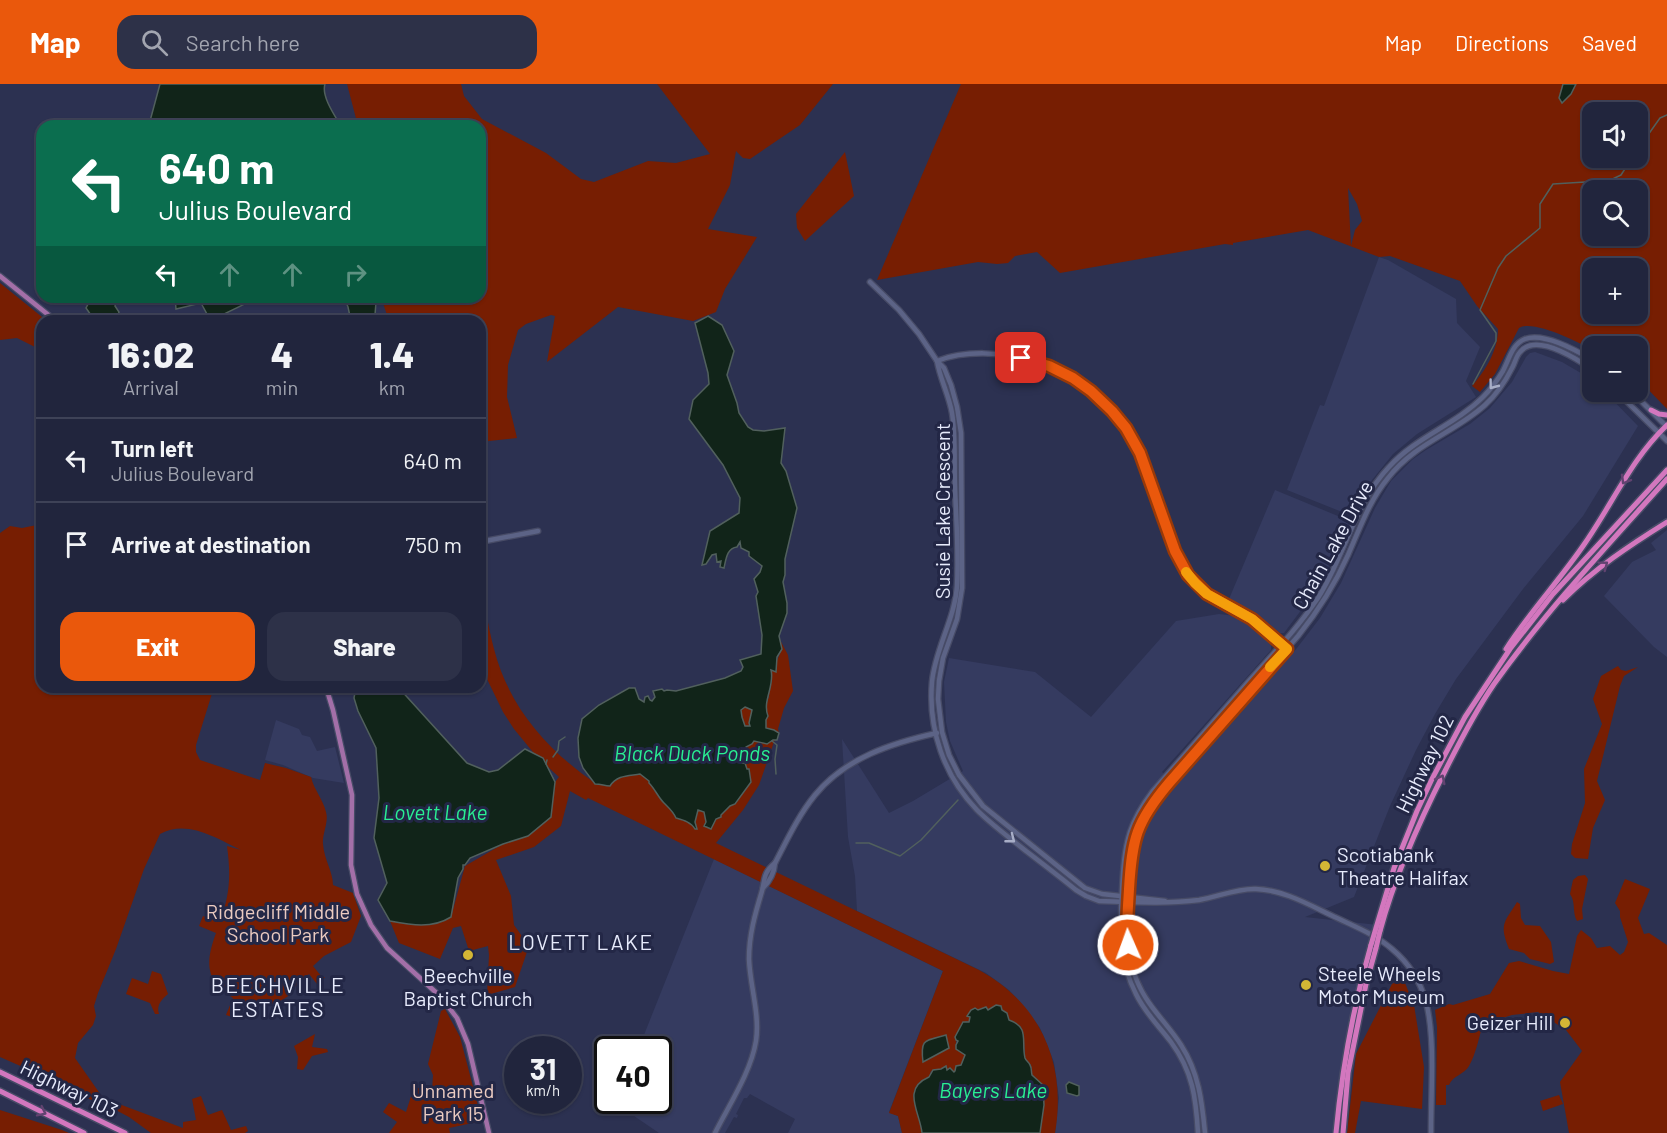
<!DOCTYPE html>
<html lang="en">
<head>
<meta charset="utf-8">
<style>
  :root { --surface:#21253d; --page:#2d3148; --text:#f1f3f6; --muted:#a2a5b0; --line:#3e4257; --accent:#ea580c }
  body { margin:0; font-family:Barlow,sans-serif; background:var(--page); color:var(--text); height:100vh; display:flex; flex-direction:column; font-size:22px; white-space:nowrap }
  * { box-sizing:border-box; margin:0 }
  p { font-size:20px; color:var(--muted) }
  .icon { flex:none; width:33px; height:33px; fill:none; stroke:currentColor; stroke-width:2; stroke-linecap:round; stroke-linejoin:round }
  .map { position:relative; flex:1; overflow:hidden }
  .drawer { position:absolute; left:36px; top:231px; width:450px; height:378px; display:flex; flex-direction:column; background:var(--surface); border-radius:18px; box-shadow:0 2px 4px #0004,0 0 0 2px var(--line) }
  .drawer>* { flex:none }
  .banner { position:absolute; left:36px; top:36px; width:450px; height:183px; border-radius:18px; box-shadow:0 2px 4px #0004,0 0 0 2px var(--line); background:#0b6e4f; color:#fff; overflow:hidden }
  .tools { position:absolute; left:1582px; top:18px; display:grid; gap:12px }
  .tools a { display:grid; place-items:center; width:66px; height:66px; border-radius:12px; background:var(--surface); box-shadow:0 2px 4px #0004,0 0 0 2px var(--line); font-size:30px }
  .speed { position:absolute; left:504px; top:952px; display:flex; gap:12px; font-size:30px; font-weight:700; text-align:center }
  .speed>* { display:grid; place-content:center; width:78px; height:78px; border-radius:50%; background:var(--surface); box-shadow:0 2px 4px #0004,0 0 0 2px var(--line); line-height:1 }
  .speed small { font-size:15px; font-weight:400 }
  .speed .limit { border:3px solid #111; border-radius:9px; background:#fff; color:#111 }
  .pin { position:absolute; display:grid; place-items:center; width:51px; height:51px; color:#fff; margin:-26px; border-radius:12px; box-shadow:0 3px 9px #0006 }
  .me { position:absolute; width:66px; margin:-33px; rotate:358deg; stroke-linejoin:round; filter:drop-shadow(0 0 4px #0008) }
  .turn { display:flex; align-items:center; gap:21px; height:126px; padding:0 24px; font-size:27px }
  .turn .icon { width:78px; height:78px; stroke-width:2.5 }
  .turn b { display:block; font-size:42px; line-height:51px }
  .lanes { display:flex; align-items:center; height:57px; padding:0 24px; background:#0003; justify-content:center; gap:30px; direction:ltr }
  .lanes .off { opacity:.35 }
  .eta { display:flex; justify-content:space-evenly; align-items:center; height:102px; text-align:center }
  .eta b { font-size:36px; font-weight:800; line-height:42px }
  .action { display:flex; gap:12px; margin-top:auto; padding:12px 24px }
  .action a { flex:1; height:69px; border-radius:18px; background:var(--accent); color:#fff; font-size:24px; font-weight:800; line-height:69px; text-align:center }
  .action a+a { background:var(--page); color:var(--text) }
  ul { padding:0; list-style:none }
  li { display:flex; align-items:center; gap:18px; height:84px; padding:0 24px; border-top:2px solid var(--line) }
  li div { flex:1 }
  li b { display:block; font-size:22px }
  li em { font-style:normal }
  header { display:flex; align-items:center; gap:36px; box-sizing:border-box; height:84px; padding:0 30px; background:var(--accent); color:#fff }
  header strong { font-size:28px }
  nav { display:flex; gap:33px; margin-inline-start:auto; font-size:21px }
  .search { width:420px; height:54px; background:var(--page); display:flex; align-items:center; gap:15px; box-sizing:border-box; padding:0 21px; border-radius:18px; color:var(--muted); font-size:22px }
  .map>svg:first-child { display:block }
</style>
</head>
<body>
<header>
<strong>Map</strong>
<div class="search"><svg class="icon" aria-label="search" viewBox="0 0 24 24"><circle cx="10" cy="10" r="6"/><path d="M15 15l6 6"/></svg>Search here</div>
<nav><a>Map</a><a>Directions</a><a>Saved</a></nav>
</header>
<div class="map">
<svg width="1667" height="1049" viewBox="0 0 1667 1049">
  <rect width="100%" height="100%" fill="#2c3151"/>
  <g fill="#353b60">
    <polygon points="1379,173 1388,176 1456,215 1457,239 1480,263 1466,297 1476,313 1417,350 1393,370 1368,401 1352,432 1287,406 1320,321 1324,322"/>
    <polygon points="1535,268 1562,278 1586,292 1593,297 1593,308 1605,308 1638,342 1583,432 1523,505 1456,595 1435,630 1416,666 1390,722 1354,813 1305,833 1378,841 1368,884 1340,1049 1055,1049 1059,1014 1054,978 1040,944 1020,918 1009,906 986,889 857,827 855,792 848,753 842,655 889,729 913,717 963,687 950,657 946,638 944,598 949,574 1035,588 1091,633 1176,537 1219,530 1236,532 1248,539 1271,558 1271,566 1162,688 1176,701 1297,564 1320,534 1341,499 1375,424 1391,397 1413,375 1426,366 1470,340 1490,324 1512,298 1526,273 1530,269"/>
    <polygon points="1275,406 1350,437 1336,468 1317,505 1284,549 1280,549 1254,528 1229,515"/>
    <polygon points="1667,446 1667,573 1654,563 1604,512 1632,478 1656,466 1651,459"/>
    <polygon points="276,636 299,645 302,651 310,653 317,667 335,663 344,699 313,694 283,681 265,676"/>
    <polygon points="714,775 943,887 889,1028 898,1032 902,1049 788,1049 795,1035 750,1010 747,1014 744,1014 736,1030 738,1031 737,1034 734,1033 725,1049 659,1049 615,1019 616,1017 658,1017 658,966 638,966"/>
  </g>
  <g fill="#771e02" fill-rule="evenodd">
    <polygon points="347,0 461,0 464,12 482,35 546,69 581,95 594,98 648,77 676,79 710,70 657,0 833,0 800,41 750,75 743,74 736,67 730,101 708,145 757,153 725,205 716,228 693,237 618,223 547,278 555,232 551,231 526,240 518,246 508,281 507,313 517,354 480,358 480,237 389,237 381,213 480,213 480,42 358,42"/>
    <path d="M961,0h602l-4,14 12,-4 5,-10h91v325l-29,-30v-33h-45v4c-15,-8 -60,-31 -74,-22l-24,46 -15,18 -8,-6c14,-16 26,-36 26,-57l-21,-23 -17,-25 -70,-25 -11,1 -71,-27 -75,13v2l-8,-1 -165,29 -23,-21 -22,4 -7,7 -11,1 -19,-2 -101,18zM1593,28h45v46h-45zM1348,104l9,16 5,17 -7,9 -4,16zM1593,106h45v46h-45zM1593,184h45v46h-45z"/>
    <polygon points="845,68 854,112 805,157 797,144 796,130"/>
    <polygon points="0,199 47,237 42,237 42,257 35,263 17,254 0,256"/>
    <path d="M42,440v163h172l-18,58v7l4,8 60,20 5,-17 21,5 25,9c3,13 12,22 15,35 3,10 -4,22 -3,32 1,15 10,28 10,41l20,8 8,23 -10,26 -27,14 -11,10 9,11h3l-7,9 -1,-2 -8,-10 -18,16 2,2c-16,15 -34,16 -54,8l-7,17 -6,-2 7,-17c-5,-4 -12,-8 -16,-13 -13,-16 -7,-35 -1,-52l-17,-7 4,-10 17,6c10,-28 11,-47 7,-76l14,4c-25,-12 -54,-31 -81,-16l-16,35 -28,80 -18,44 -4,13 2,10 -3,9 -15,18 -3,15 28,40 80,30v-6l13,-2 -4,-21 9,-3 7,19 14,-5 9,20 15,-4 2,5 -3,2h-94l-22,-16 -19,-10 1,3 -61,-31 -50,-22v-524l10,-7 12,2z"/>
    <path d="M480,487c4,26 7,52 14,78 15,59 55,103 104,136l4,-1 8,2c7,-11 18,-10 30,-12l9,7v2c6,6 9,14 15,20 5,5 9,8 12,15l10,3 7,4 2,-3 3,-13 6,3 2,10 11,-3 13,-13 5,-2 16,-22 -4,-12 -5,-6 4,-17 6,-3 2,-3 6,1 15,-3 -16,46 -16,25 -27,33 263,127c62,34 88,94 76,163h-15l4,-28 -1,-20 -11,-10 -1,-10 -6,-6 -1,-19 -3,-13 -12,-7 -2,-7 -5,-3v-3h-10l-4,3 -2,-3 -8,3 -3,-2 -8,8 3,1 -1,5 -3,-1c-7,10 -11,16 -10,28l9,6 -2,8 -7,4 -1,4 -1,1 -15,-3 -8,2 -2,6c-28,10 -9,36 -7,56h-20l-4,-17 -9,-3 54,-142 -355,-173 -2,2 -16,-9 -9,35 -27,21 -38,13 15,36 3,29 15,21 -14,41 -28,8 2,-40 -1,-9 -19,5 -8,-25 -8,2 -13,31 -41,-16 -9,-22c21,4 42,8 61,-4l14,-51 38,-22 25,-8 23,-19 4,-35 4,-5 -22,-20 -23,-28 -11,-17 -16,-33 -7,-18z"/>
    <polygon points="779,554 788,571 793,607 784,624 778,645 779,649 774,646 766,645 766,636 768,632 766,622 769,612 771,586 775,581 782,565"/>
    <polygon points="1618,582 1621,586 1626,587 1638,583 1624,592 1620,602 1597,697 1605,716 1593,744 1588,775 1575,774 1571,770 1572,760 1585,719 1584,685 1602,640 1593,615 1601,592"/>
    <polygon points="745,623 752,626 749,639 751,642 745,642 742,633 741,625"/>
    <path d="M1585,791l3,4 -6,30 1,10 -6,2c-5,-8 -1,-19 -7,-27l3,-14 5,-4z"/>
    <path d="M1625,795l25,10 -12,29 6,16 5,-1 18,12v188h-98l-9,-51 22,-31 -16,-21 -28,-18 -26,3 -29,9c-4,13 -7,30 -14,42 -5,9 -16,9 -20,19h-3v20h-10l1,-78 -2,-17 14,-6 4,1 37,-11 19,-31 10,-2 34,10 16,3 8,-38 4,-6 10,8 6,10 13,-2 10,9 4,-3 4,-10 -8,-25v-6l-5,-8z"/>
    <path d="M1517,818l3,2 1,14 4,7 15,1 11,16 3,20 -4,2 -20,-5 -6,-6 -15,-4c-10,-25 -5,-26 8,-47z"/>
    <path d="M152,887l9,3 7,20c-6,5 -12,11 -9,20h-4l-5,-11 -24,-9 6,-16 16,6z"/>
    <polygon points="1399,896 1405,899 1414,921 1424,983 1422,1025 1361,1017 1355,1049 1347,1049 1356,970 1392,900"/>
    <polygon points="445,925 460,953 482,1037 449,1044 450,1049 389,1049 397,1038 383,1028 389,1019 406,1028 414,1003 432,1007 433,991 428,980 441,927"/>
    <polygon points="315,950 312,963 327,965 328,968 312,972 303,986 297,985 298,973 294,962"/>
    <polygon points="1559,1011 1563,1020 1543,1027 1540,1017"/>
    <polygon points="0,1026 62,1046 69,1049 0,1049"/>
  </g>
  <g fill="#112419" stroke="#51605d" stroke-width="1.5" fill-rule="evenodd">
    <path d="M160,0h165c-4,12 10,32 16,42h-190l-1,-5z"/>
    <polygon points="1563,0 1576,0 1571,10 1562,19 1559,14"/>
    <polygon points="92,213 117,213 115,222 119,228 116,237 95,237 86,224"/>
    <polygon points="175,213 259,213 218,233 207,230 201,219 176,225"/>
    <polygon points="344,213 373,213 376,218 375,231 376,237 351,237 348,223"/>
    <path d="M708,232l14,9 12,26 -7,24 10,28 2,10 9,14 5,3 11,1 21,-3 -4,35 5,8 11,37 -12,51v16l-2,7 4,21v10l-8,23 3,13 -5,8 -1,15 -5,-2c4,16 -9,31 -3,46l-2,4v8l8,2 5,3 -2,7h-4l-6,4 -13,-3 -2,3 -6,3 -4,16h3l2,6h2l2,13 -16,22 -5,2 -9,9v2l-5,2 -5,10 -7,-3 2,-4 -2,-10 -6,-2 -3,12 2,7h-2c-4,-7 -12,-9 -19,-11 -3,-7 -7,-10 -12,-15 -6,-6 -9,-14 -15,-20v-2l-9,-7c-12,2 -23,1 -30,12 -6,0 -8,-2 -15,-2l-12,-16 -4,-11 -1,-19 4,-19 17,-14 30,-17h6l4,11 5,3 1,-5 3,-1 2,4 2,1 3,-4 -2,-6 9,-2 2,2 3,-1 9,1 49,-13 16,-7 2,-4 -3,-7 21,-6 1,-19 -6,-39 2,-4 -4,-13 6,-7 2,-6 -13,-10v-4l-8,-4 -1,-6 -3,5c-10,1 -11,12 -13,21l-4,-1 1,-6 -4,1 -1,-8 -4,1 -6,9 -4,1 8,-34 29,-18 1,-15 -17,-33 -34,-46 4,-19 16,-16 -1,-11 -13,-50zM745,623l7,3 -3,13 1,3h-5l-3,-9 -1,-7z"/>
    <path d="M356,603h42l69,76 22,9 9,-2 27,-21 18,9 12,24 -4,35 -23,19 -25,8 -33,14 -5,7h-2v4l-5,9 -7,39c-19,12 -40,8 -61,4l-12,-21 9,-17 -13,-45 5,-40 -3,-50 -18,-37 -4,-13z"/>
    <path d="M996,921l5,1 1,4 5,3 2,7c21,7 12,21 16,38 1,3 4,4 5,7 2,3 1,7 2,10l11,10 1,20 -4,28h-118c-2,-21 -21,-44 7,-56l4,-7 8,-1 5,-3 1,4 3,-2 4,4 1,-1 1,-5 5,-1 4,-10 -9,-6v-4l2,-4 -2,-1 -1,-3 8,-15h6l1,-5 -3,-1 4,-6 4,-2 3,2 8,-3 2,3z"/>
    <path d="M946,951l3,13 -26,14c-3,-24 2,-21 23,-27z"/>
    <polygon points="1069,998 1079,1002 1079,1011 1077,1012 1067,1009 1066,1001"/>
  </g>
  <g fill="none" stroke-linecap="round" stroke-linejoin="round">
    <g stroke="#51605d" stroke-width="1.5">
      <polyline points="1638,65 1660,34 1667,31"/>
      <polyline points="1473,300 1496,257 1496,249 1480,226 1498,184 1506,172 1540,144 1540,120 1553,100 1585,98 1602,100 1621,91 1632,74"/>
      <polyline points="772,657 777,661 775,675 776,690"/>
      <polyline points="553,673 558,666 559,657 565,653"/>
      <polyline points="546,680 547,676"/>
      <polyline points="856,759 869,759 900,772 921,756 958,716"/>
    </g>
    <defs>
      <g id="secondary">
        <polyline points="870,198 899,226 919,250 937,277 944,284 951,301 957,323 961,349 962,504 957,535 943,574 939,597 938,615 942,648 949,671 959,691 983,722 1085,804 1102,810 1165,817"/>
        <path d="M937,277c3,18 12,34 15,52 4,24 2,48 3,73 1,33 4,66 2,100 -2,33 -22,63 -25,96 -4,47 12,94 45,128 15,15 33,28 49,41 17,13 34,26 50,39l10,6 13,5c34,1 66,3 100,-1 19,-3 38,-12 57,-11 29,1 55,17 81,29 19,9 39,17 55,31 37,31 40,71 40,116 0,23 -1,45 -1,68"/>
        <path d="M937,277c28,-11 65,-9 94,-1 48,14 88,47 109,92 9,20 16,43 23,64 7,20 12,41 25,59 9,12 21,22 35,29 8,4 17,7 24,12 13,8 24,19 35,29"/>
        <polyline points="1617,308 1667,357"/>
        <polyline points="1632,308 1667,343"/>
        <polyline points="480,458 538,447"/>
        <path d="M763,804c7,-7 11,-14 12,-25"/>
        <path d="M715,1049c14,-28 36,-61 41,-92 4,-27 -6,-55 -7,-82 0,-24 6,-45 13,-68 3,-12 1,-18 13,-28 12,-23 23,-47 40,-68 30,-37 77,-52 122,-62"/>
        <path d="M1198,1049c-2,-35 -5,-61 -27,-91 -12,-16 -26,-29 -35,-48 -17,-33 -16,-67 -14,-103 1,-20 2,-40 8,-59 5,-15 13,-28 22,-40 32,-37 64,-73 96,-110 24,-27 49,-53 70,-84 27,-42 36,-94 71,-131 27,-30 66,-42 94,-70 8,-8 14,-16 20,-26 6,-11 9,-27 22,-32 19,-7 52,12 68,21"/>
        <path d="M1205,1049c-3,-31 -6,-60 -24,-88 -14,-22 -34,-39 -44,-64 -13,-31 -10,-63 -8,-95 2,-34 5,-59 26,-87l143,-163c20,-25 37,-52 50,-81 12,-27 21,-54 40,-77 27,-35 66,-45 97,-73 12,-11 20,-23 27,-37 3,-5 4,-12 8,-16 16,-20 57,7 73,18"/>
      </g>
      <g id="primary">
        <polyline points="0,192 56,237"/>
        <polyline points="326,603 333,626 352,711 351,781 357,810 371,841 387,864 441,913 457,934 468,960 489,1049"/>
      </g>
      <g id="highway">
        <polyline points="1651,326 1659,330 1667,331"/>
        <path d="M1563,516c31,-31 67,-55 104,-78"/>
        <path d="M1506,565c23,-36 53,-68 77,-103 29,-41 48,-87 84,-121"/>
        <polyline points="1376,844 1394,784 1417,727 1432,695 1465,633 1510,565 1553,510 1667,386"/>
        <path d="M1380,847c15,-56 39,-109 65,-160 15,-30 30,-59 49,-87 52,-73 113,-138 173,-205"/>
        <polyline points="0,988 125,1049"/>
        <polyline points="0,1007 84,1049"/>
        <path d="M1336,1049c6,-64 17,-126 35,-188"/>
        <polyline points="1343,1049 1348,989 1366,900 1376,864"/>
      </g>
    </defs>
    <use href="#secondary" stroke="#474b66" stroke-width="7"/>
    <use href="#primary" stroke="#474b66" stroke-width="7"/>
    <use href="#highway" stroke="#474b66" stroke-width="8"/>
    <use href="#secondary" stroke="#5c6386" stroke-width="4.5"/>
    <use href="#primary" stroke="#a36fa8" stroke-width="4.5"/>
    <use href="#highway" stroke="#d377be" stroke-width="5"/>
    <defs>
      <g id="highway-bridge">
        <polyline points="1371,861 1376,844"/>
        <polyline points="1376,864 1380,847"/>
      </g>
    </defs>
    <use href="#highway-bridge" stroke="#474b66" stroke-width="8" stroke-linecap="butt"/>
    <use href="#highway-bridge" stroke="#d377be" stroke-width="5"/>
  </g>
  <defs><path id="oneway-chevron" d="M-2-3.5L2.5 0L-2 3.5" fill="none" stroke-width="1.6" stroke-linecap="round" stroke-linejoin="round" transform="scale(1.5)"/></defs>
  <g stroke="#a8aec7">
    <use href="#oneway-chevron" transform="translate(1493 301) rotate(127)"/>
    <use href="#oneway-chevron" transform="translate(1011 755) rotate(38)"/>
  </g>
  <g stroke="#614370">
    <use href="#oneway-chevron" transform="translate(1625 396) rotate(120)"/>
    <use href="#oneway-chevron" transform="translate(1604 481) rotate(-37)"/>
    <use href="#oneway-chevron" transform="translate(1441 695) rotate(-63)"/>
    <use href="#oneway-chevron" transform="translate(42 1028) rotate(26)"/>
  </g>
  <g fill="none" stroke-linecap="round" stroke-linejoin="round">
    <defs>
      <path id="route" d="M1021,274l28,8 24,12 18,13 21,20 14,17 14,25 35,98 13,24 19,19 45,25 35,30 -118,134c-33,39 -37,56 -40,106 -1,19 -3,38 -1,56"/>
    </defs>
    <use href="#route" stroke="#983908" stroke-width="15"/>
    <use href="#route" stroke="#ea580c" stroke-width="10"/>
    <polyline stroke="#f59e0b" stroke-width="10" points="1186,488 1195,499 1207,510 1252,535 1287,565 1270,583"/>
  </g>
  <g fill="#d3b635" stroke="#232746" stroke-width="2">
    <circle cx="1325" cy="782" r="6"/>
    <circle cx="468" cy="871" r="6"/>
    <circle cx="1306" cy="901" r="6"/>
    <circle cx="1565" cy="939" r="6"/>
  </g>
  <g text-anchor="middle" stroke-width="6" stroke-linejoin="round" paint-order="stroke">
    <g font-size="20" fill="#e7ebfc" stroke="#232746">
      <text transform="translate(943 427) rotate(-90)" y="7">Susie Lake Crescent</text>
      <text transform="translate(1333 461) rotate(-61)" y="7">Chain Lake Drive</text>
      <text transform="translate(1425 680) rotate(-64)" y="7">Highway 102</text>
      <text transform="translate(69 1005) rotate(26)" y="7">Highway 103</text>
    </g>
    <g font-size="20" fill="#e7ebfc" stroke="#232746" text-anchor="start">
      <text x="1337" y="778">Scotiabank<tspan x="1337" dy="23">Theatre Halifax</tspan></text>
      <text x="1318" y="897">Steele Wheels<tspan x="1318" dy="23">Motor Museum</tspan></text>
      <text x="468" y="899" text-anchor="middle">Beechville<tspan x="468" dy="23">Baptist Church</tspan></text>
      <text x="1553" y="946" text-anchor="end">Geizer Hill</text>
    </g>
    <g font-size="20" fill="#ebcbc1" stroke="#232746">
      <text x="278" y="835">Ridgecliff Middle<tspan x="278" dy="23">School Park</tspan></text>
      <text x="453" y="1014">Unnamed<tspan x="453" dy="23">Park 15</tspan></text>
    </g>
    <g font-size="21" font-style="italic" fill="#29ef93" stroke="#232746">
      <text x="692" y="677">Black Duck Ponds</text>
      <text x="435" y="736">Lovett Lake</text>
      <text x="993" y="1014">Bayers Lake</text>
    </g>
    <g font-size="21" letter-spacing="1.5" fill="#e7ebfc" stroke="#232746">
      <text x="581" y="866">LOVETT LAKE</text>
      <text x="278" y="909">BEECHVILLE<tspan x="278" dy="24">ESTATES</tspan></text>
    </g>
  </g>
</svg>
<div class="tools">
<a><svg class="icon" aria-label="sound" viewBox="0 0 24 24"><path d="M4 9h4l5-4v14l-5-4H4zM17 9q2 3 0 6"/></svg></a>
<a><svg class="icon" aria-label="search" viewBox="0 0 24 24"><circle cx="10" cy="10" r="6"/><path d="M15 15l6 6"/></svg></a>
<a>+</a>
<a>−</a>
</div>
<div class="speed"><div>31<small>km/h</small></div><div class="limit">40</div></div>
<div class="pin" style="left:1021px;top:274px;background:#d93025"><svg class="icon" aria-label="arrive" viewBox="0 0 24 24"><path d="M6 21V4h12l-3 4 3 4H6"/></svg></div>
<svg class="me" style="left:1128px;top:861px" viewBox="-20 -20 40 40"><circle r="17" fill="#ea580c" stroke="#fff" stroke-width="3"/><path d="M0-11L8 9 0 5-8 9z" fill="#fff"/></svg>
<div class="banner">
<div class="turn"><svg class="icon" aria-label="left" viewBox="0 0 24 24"><path d="M17 20v-9H6M10 6l-5 5 5 5"/></svg><div><b>640 m</b>Julius Boulevard</div></div>
<div class="lanes"><svg class="icon" aria-label="left" viewBox="0 0 24 24"><path d="M17 20v-9H6M10 6l-5 5 5 5"/></svg><svg class="icon off" aria-label="ahead" viewBox="0 0 24 24"><path d="M12 20V5M6 11l6-6 6 6"/></svg><svg class="icon off" aria-label="ahead" viewBox="0 0 24 24"><path d="M12 20V5M6 11l6-6 6 6"/></svg><svg class="icon off" aria-label="right" viewBox="0 0 24 24"><path d="M7 20v-9h11M14 6l5 5-5 5"/></svg></div>
</div>
<section class="drawer">
<div class="eta">
<div><b>16:02</b><p>Arrival</p></div>
<div><b>4</b><p>min</p></div>
<div><b>1.4</b><p>km</p></div>
</div>
<ul>
<li><svg class="icon" aria-label="left" viewBox="0 0 24 24"><path d="M17 20v-9H6M10 6l-5 5 5 5"/></svg><div><b>Turn left</b><p>Julius Boulevard</p></div><em>640 m</em></li>
<li><svg class="icon" aria-label="arrive" viewBox="0 0 24 24"><path d="M6 21V4h12l-3 4 3 4H6"/></svg><div><b>Arrive at destination</b></div><em>750 m</em></li>
</ul>
<div class="action"><a>Exit</a><a>Share</a></div>
</section>
</div>
</body>
</html>
